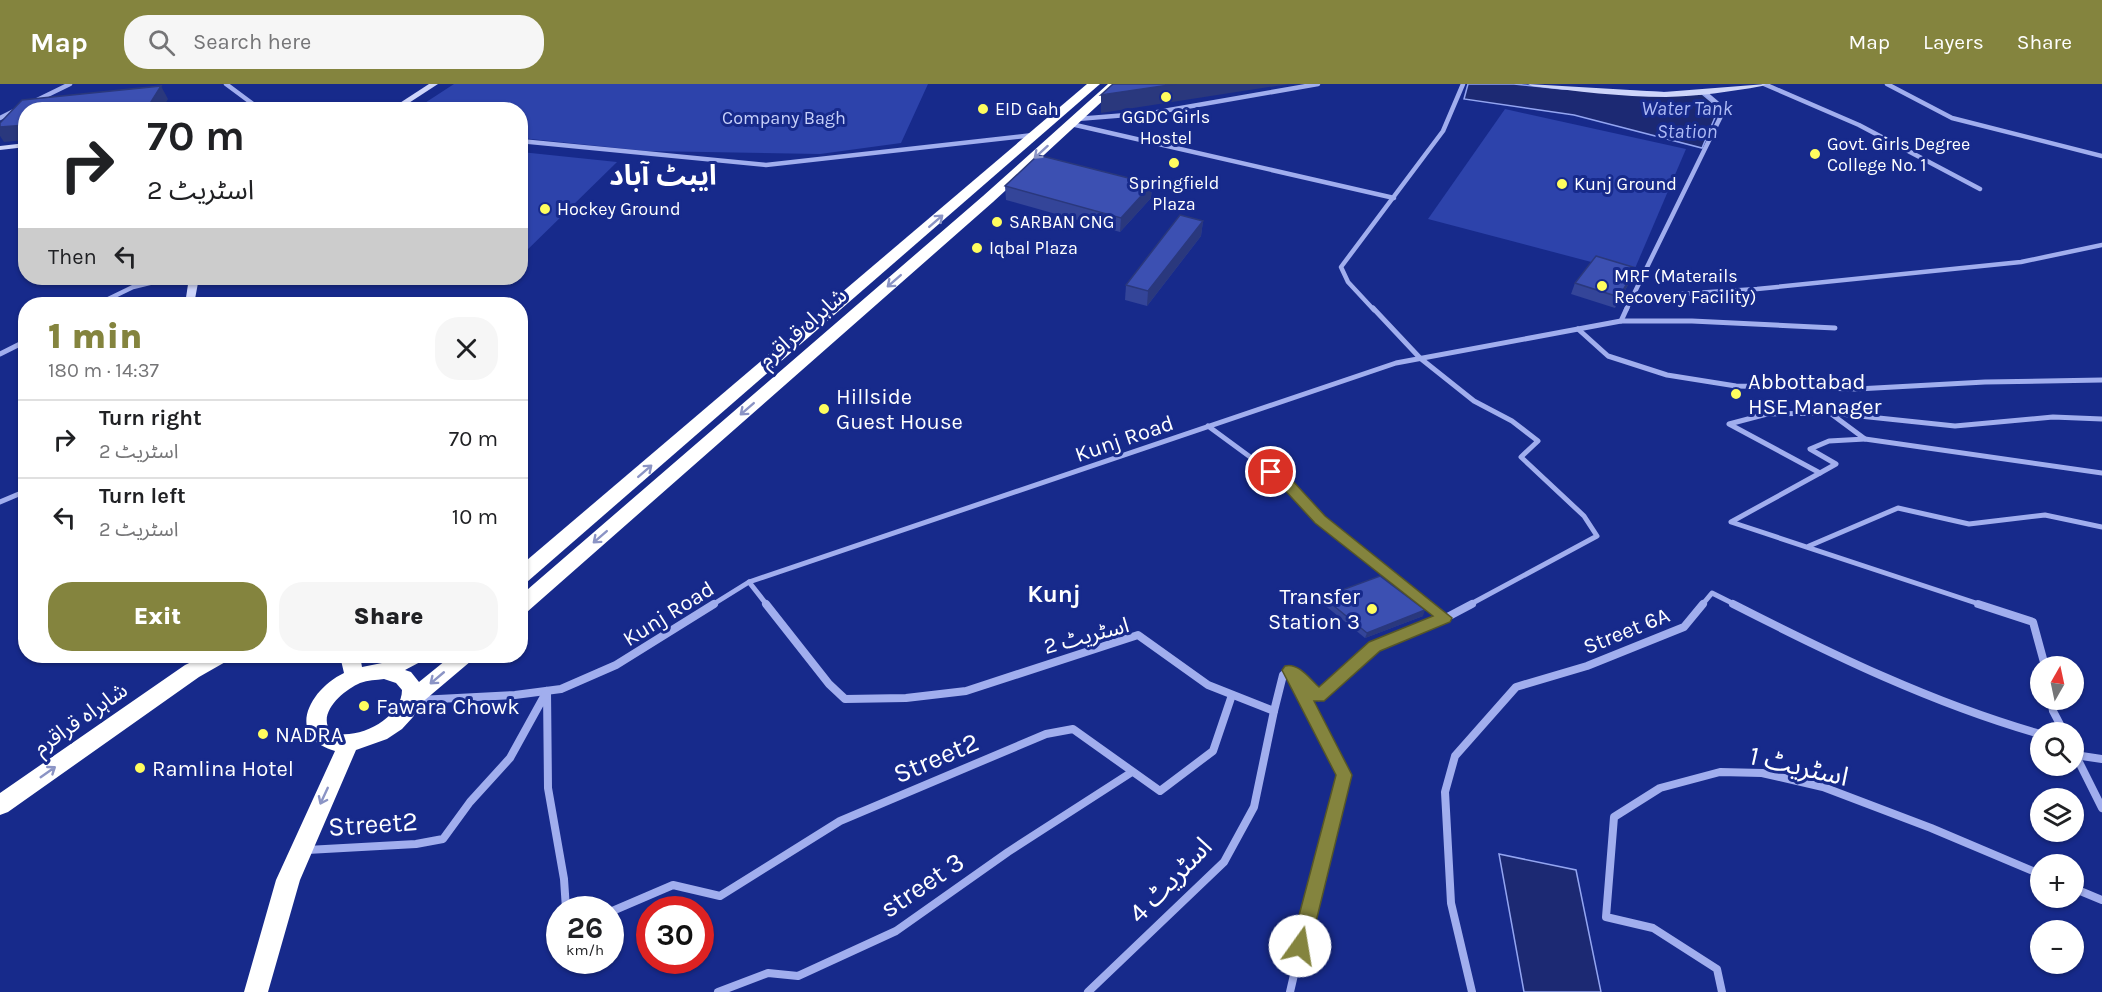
<!DOCTYPE html>
<html lang="en">
<head>
<meta charset="utf-8">
<style>
  :root { --surface:#fff; --page:#f6f6f6; --text:#202124; --muted:#757577; --line:#e0e0e0; --accent:#84843e }
  body { margin:0; font-family:Karla,"Noto Sans Arabic",sans-serif; background:var(--page); color:var(--text); height:100vh; display:flex; flex-direction:column; font-size:22px; white-space:nowrap }
  * { box-sizing:border-box; margin:0 }
  p { font-size:20px; color:var(--muted) }
  .icon { flex:none; width:33px; height:33px; fill:none; stroke:currentColor; stroke-width:2; stroke-linecap:round; stroke-linejoin:round }
  .map { position:relative; flex:1; overflow:hidden }
  .panel { position:absolute; left:18px; top:213px; width:510px; height:366px; display:flex; flex-direction:column; background:var(--surface); border-radius:24px; box-shadow:0 2px 4px #0004 }
  .panel>* { flex:none }
  .hud { position:absolute; left:18px; top:18px; width:510px; height:183px; border-radius:24px; box-shadow:0 2px 4px #0004; background:#fff; color:var(--text); overflow:hidden }
  .needle { width:39px; rotate:9deg }
  .fabs { position:absolute; left:2030px; top:572px; display:grid; gap:12px }
  .fabs a { display:grid; place-items:center; width:54px; height:54px; border-radius:50%; background:var(--surface); box-shadow:0 2px 4px #0004; font-size:30px }
  .speed { position:absolute; left:546px; top:812px; display:flex; gap:12px; font-size:30px; font-weight:700; text-align:center }
  .speed>* { display:grid; place-content:center; width:78px; height:78px; border-radius:50%; background:var(--surface); box-shadow:0 2px 4px #0004; line-height:1 }
  .speed small { font-size:15px; font-weight:400 }
  .speed .limit { border:9px solid #d22; background:#fff; color:#111 }
  .pin { position:absolute; display:grid; place-items:center; width:51px; height:51px; color:#fff; margin:-26px; border:3px solid #fff; border-radius:50%; box-shadow:0 2px 6px #0007 }
  .me { position:absolute; width:66px; margin:-33px; rotate:13deg; stroke-linejoin:round; filter:drop-shadow(0 0 4px #0008) }
  .turn { display:flex; align-items:center; gap:21px; height:126px; padding:0 30px; font-size:27px }
  .turn .icon { width:78px; height:78px; stroke-width:2.5 }
  .turn b { display:block; font-size:42px; line-height:51px }
  .then { display:flex; align-items:center; height:57px; padding:0 30px; background:#0003; gap:12px; font-size:22px }
  .round { display:grid; place-items:center; flex:none; width:63px; height:63px; border-radius:24px; background:var(--page) }
  .summary { display:flex; align-items:center; justify-content:space-between; height:102px; padding:0 30px }
  h1 { font-size:36px; font-weight:800; line-height:45px; color:var(--accent) }
  .primary-button { display:flex; gap:12px; margin-top:auto; padding:12px 30px }
  .primary-button a { flex:1; height:69px; border-radius:24px; background:var(--accent); color:#fff; font-size:24px; font-weight:800; line-height:69px; text-align:center }
  .primary-button a+a { background:var(--page); color:var(--text) }
  ul { padding:0; list-style:none }
  li { display:flex; align-items:center; gap:18px; height:78px; padding:0 30px; border-top:2px solid var(--line) }
  li div { flex:1 }
  li b { display:block; font-size:22px }
  li em { font-style:normal }
  header { display:flex; align-items:center; gap:36px; box-sizing:border-box; height:84px; padding:0 30px; background:var(--accent); color:#fff }
  header strong { font-size:28px }
  nav { display:flex; gap:33px; margin-inline-start:auto; font-size:21px }
  .search { width:420px; height:54px; background:var(--page); display:flex; align-items:center; gap:15px; box-sizing:border-box; padding:0 21px; border-radius:24px; color:var(--muted); font-size:22px }
  .map>svg:first-child { display:block }
</style>
</head>
<body>
<header>
<strong>Map</strong>
<div class="search"><svg class="icon" aria-label="search" viewBox="0 0 24 24"><circle cx="10" cy="10" r="6"/><path d="M15 15l6 6"/></svg>Search here</div>
<nav><a>Map</a><a>Layers</a><a>Share</a></nav>
</header>
<div class="map">
<svg width="2102" height="908" viewBox="0 0 2102 908">
  <rect width="100%" height="100%" fill="#172a8b"/>
  <g fill="#2d43ab">
    <polygon points="454,0 928,0 901,59 820,70 646,67 521,54 520,26 414,26"/>
    <polygon points="1505,25 1686,65 1633,189 1428,135"/>
    <polygon points="521,68 617,78 521,172 520,68"/>
  </g>
  <g fill="#1c2973" stroke="#93a5f1" stroke-width="1.5">
    <polygon points="1468,0 1514,0 1562,5 1702,10 1714,20 1716,31 1702,64 1574,31 1464,15"/>
    <polygon points="1499,770 1576,786 1601,908 1524,908"/>
  </g>
  <g fill="none" stroke-linecap="round" stroke-linejoin="round">
    <g stroke="#a1aeee" stroke-width="4.5">
      <polyline points="226,0 261,26"/>
      <polyline points="1764,0 1859,41 1980,105"/>
      <polyline points="1887,0 1952,34 2102,72"/>
      <polyline points="33,18 70,0"/>
      <polyline points="0,34 16,26"/>
      <polyline points="1077,35 1152,29 1318,0"/>
      <polyline points="1071,40 1394,114"/>
      <polyline points="520,57 766,81 1033,51"/>
      <polyline points="1633,213 1757,205 2021,178 2102,161"/>
      <polyline points="98,220 133,203 170,194"/>
      <polyline points="1374,226 1348,198 1341,183 1443,47 1463,0"/>
      <polyline points="1626,226 1721,32 1718,20 1705,9"/>
    </g>
    <g stroke="#a1aeee" stroke-width="5">
      <polyline points="1373,224 1420,274 1474,317 1512,337 1538,357 1521,373 1584,432 1597,452 1469,521"/>
      <polyline points="1621,237 1692,237 1835,244"/>
      <polyline points="1578,245 1608,272 1667,291 1736,302 1857,305 1985,298 2102,296"/>
      <polyline points="0,270 26,257"/>
      <polygon points="1830,329 1865,355 1829,357 1810,365 1836,380 1820,389 1729,340 1767,330"/>
      <polyline points="1831,329 1955,342 2053,333 2102,335"/>
      <polyline points="1208,342 1287,400 1320,436 1428,521"/>
      <polyline points="1865,355 2102,389"/>
      <polyline points="1820,389 1731,438 1982,521"/>
      <polyline points="0,418 26,407"/>
      <polyline points="1809,462 1898,424 1969,440 2045,431 2102,443"/>
      <polyline points="749,498 767,521"/>
      <polyline points="712,521 749,498 1396,279 1621,237 1627,224"/>
      <polyline points="1702,521 1712,509 1736,521"/>
    </g>
    <g stroke="#a1aeee" stroke-width="8">
      <polyline points="766,520 829,600 845,615 906,614 966,607 1138,551 1208,601 1274,627 1283,591 1290,586 1319,613 1374,562 1438,538 1472,520"/>
      <polyline points="1426,520 1444,534"/>
      <path d="M1733,520c100,51 199,99 307,130"/>
      <polyline points="1978,520 2033,538 2045,582"/>
      <polyline points="2051,615 2053,627 2064,648"/>
      <polyline points="419,616 515,611 561,605 616,581 714,520"/>
      <polyline points="2073,666 2102,724"/>
      <polyline points="2075,671 2102,675"/>
      <polyline points="307,766 416,760 443,755 470,718 510,674 547,607 548,704 564,795 566,825"/>
      <polyline points="2073,804 2102,816"/>
      <polyline points="610,828 673,801 720,812 840,737 1046,650 1073,645 1160,707 1213,667 1232,611"/>
      <polyline points="718,908 768,889 798,892 896,847 1008,768 1132,688"/>
      <polyline points="1088,908 1224,778 1254,723 1274,627"/>
      <polyline points="1290,908 1317,792 1344,691 1293,592"/>
      <polyline points="1472,908 1451,819 1445,708 1455,672 1516,603 1587,582 1684,543 1703,520"/>
      <polyline points="1722,908 1717,885 1653,844 1606,833 1614,733 1660,704 1720,688 1762,689 1823,703 1931,744 2040,790"/>
    </g>
    <g fill="#ced5fa" fill-rule="evenodd">
      <polygon points="429,0 438,0 398,26 389,26"/>
      <path d="M1528,0l136,8 102,-8 -4,2c-32,6 -64,10 -96,11 -45,0 -90,-6 -134,-11z"/>
      <polygon points="26,59 26,63 0,66 0,62"/>
      <polygon points="189,194 199,194 194,220 185,220"/>
    </g>
    <g fill="#fff" fill-rule="evenodd">
      <polygon points="1087,0 1100,0 527,498 520,500 520,482"/>
      <polygon points="1108,0 1121,0 993,118 527,528 520,530 520,512 983,112"/>
      <polygon points="204,572 230,572 227,577 199,593 8,728 0,731 0,709 185,581"/>
      <path d="M340,572h20l2,11 20,-4 16,-7h27l-3,5 -17,9 6,2 8,10 32,-26h23l-3,5 -52,44 -6,12 -11,12 -15,10 -31,11 -56,130 -32,112h-24l32,-112 59,-129c-51,-15 -25,-62 9,-78zM384,595l12,4 6,7c0,28 -45,52 -71,42 -15,-19 13,-42 29,-49 8,-3 16,-3 24,-4z"/>
    </g>
  </g>
  <g fill="#344599">
    <polygon points="1152,100 1151,114 1120,148 1006,116 1005,102"/>
    <polygon points="1203,137 1201,152 1147,222 1125,216 1126,201"/>
    <polygon points="1636,184 1632,194 1615,224 1571,210 1575,199"/>
    <polygon points="1323,513 1423,532 1365,554 1322,519"/>
  </g>
  <g fill="#2a387d">
    <polygon points="1176,0 1289,0 1101,29 1101,11"/>
    <polygon points="161,2 168,15 162,26 146,26"/>
    <polygon points="26,41 26,56 4,58 0,52 0,43"/>
    <polygon points="1152,100 1151,114 1120,148 1121,134"/>
    <polygon points="1203,137 1201,152 1147,222 1148,207"/>
    <polygon points="1636,184 1632,194 1615,224 1619,213"/>
    <polygon points="1425,526 1423,532 1365,554 1367,549"/>
  </g>
  <g fill="#3c50b2" stroke="#2a387d" stroke-width="1.5">
    <polygon points="1113,0 1176,0 1101,11"/>
    <polygon points="161,2 146,26 26,26 26,41 0,43 0,39 22,16"/>
    <polygon points="1038,71 1152,100 1121,134 1005,102"/>
    <polygon points="1180,131 1203,137 1148,207 1126,201"/>
    <polygon points="1596,172 1636,184 1619,213 1575,199"/>
    <polygon points="1380,492 1425,526 1367,549 1323,513"/>
  </g>
  <defs><path id="oneway-shaft" d="M-6 0H5M1.5-3L5.5 0L1.5 3" fill="none" stroke-width="1.6" stroke-linecap="round" stroke-linejoin="round" transform="scale(1.5)"/></defs>
  <g stroke="#8b94c5">
    <use href="#oneway-shaft" transform="translate(1041 68) rotate(138)"/>
    <use href="#oneway-shaft" transform="translate(936 137) rotate(-41)"/>
    <use href="#oneway-shaft" transform="translate(894 197) rotate(139)"/>
    <use href="#oneway-shaft" transform="translate(747 325) rotate(139)"/>
    <use href="#oneway-shaft" transform="translate(645 387) rotate(-41)"/>
    <use href="#oneway-shaft" transform="translate(600 453) rotate(139)"/>
    <use href="#oneway-shaft" transform="translate(437 594) rotate(140)"/>
    <use href="#oneway-shaft" transform="translate(48 688) rotate(-35)"/>
    <use href="#oneway-shaft" transform="translate(324 712) rotate(115)"/>
  </g>
  <path fill="#84843e" stroke="#565628" stroke-width="1.5" d="M1271,384l21,12 33,36 127,102 -2,4 -70,29 -56,50h-10l38,74 -42,171 -3,6 -7,3 -6,-3 -3,-6 45,-171 -54,-105 3,-4c13,-4 25,13 34,21l50,-45 64,-26 -118,-93 -33,-36 -17,-15z"/>
  <g fill="#fffd5e" stroke="#172a8b" stroke-width="2">
    <circle cx="1166" cy="13" r="6"/>
    <circle cx="983" cy="25" r="6"/>
    <circle cx="1815" cy="70" r="6"/>
    <circle cx="1174" cy="79" r="6"/>
    <circle cx="1562" cy="100" r="6"/>
    <circle cx="545" cy="125" r="6"/>
    <circle cx="997" cy="138" r="6"/>
    <circle cx="977" cy="164" r="6"/>
    <circle cx="1602" cy="202" r="6"/>
    <circle cx="1736" cy="310" r="6"/>
    <circle cx="824" cy="325" r="6"/>
    <circle cx="1372" cy="525" r="6"/>
    <circle cx="364" cy="622" r="6"/>
    <circle cx="263" cy="650" r="6"/>
    <circle cx="140" cy="684" r="6"/>
  </g>
  <g text-anchor="middle" stroke-width="6" stroke-linejoin="round" paint-order="stroke">
    <g font-size="18" fill="#fff" stroke="#172a8b" text-anchor="start">
      <text x="995" y="31">EID Gah</text>
      <text x="1166" y="39" text-anchor="middle">GGDC Girls<tspan x="1166" dy="21">Hostel</tspan></text>
      <text x="1827" y="66">Govt. Girls Degree<tspan x="1827" dy="21">College No. 1</tspan></text>
      <text x="1174" y="105" text-anchor="middle">Springfield<tspan x="1174" dy="21">Plaza</tspan></text>
      <text x="1574" y="106">Kunj Ground</text>
      <text x="557" y="131">Hockey Ground</text>
      <text x="1009" y="144">SARBAN CNG</text>
      <text x="989" y="170">Iqbal Plaza</text>
      <text x="1614" y="198">MRF (Materails<tspan x="1614" dy="21">Recovery Facility)</tspan></text>
    </g>
    <g font-size="18" fill="#c7d0fa" stroke="#172a8b">
      <text x="784" y="40">Company Bagh</text>
    </g>
    <g font-size="20" font-style="italic" fill="#adbaf6" stroke="#172a8b">
      <text x="1687" y="31">Water Tank<tspan x="1687" dy="23">Station</tspan></text>
    </g>
    <g font-size="22" fill="#fff" stroke="#172a8b">
      <text transform="translate(802 243) rotate(-41)" y="8">شاہراہ قراقرم</text>
      <text transform="translate(1124 354) rotate(-19)" y="8">Kunj Road</text>
      <text transform="translate(668 529) rotate(-32)" y="8">Kunj Road</text>
      <text transform="translate(1626 546) rotate(-22)" y="8">Street 6A</text>
      <text transform="translate(1086 551) rotate(-15)" y="8">اسٹریٹ 2</text>
      <text transform="translate(80 634) rotate(-35)" y="8">شاہراہ قراقرم</text>
    </g>
    <g font-size="22" fill="#fff" stroke="#172a8b" text-anchor="start">
      <text x="1748" y="305">Abbottabad<tspan x="1748" dy="25">HSE Manager</tspan></text>
      <text x="836" y="320">Hillside<tspan x="836" dy="25">Guest House</tspan></text>
      <text x="1360" y="520" text-anchor="end">Transfer<tspan x="1360" dy="25">Station 3</tspan></text>
      <text x="376" y="630">Fawara Chowk</text>
      <text x="275" y="658">NADRA</text>
      <text x="152" y="692">Ramlina Hotel</text>
    </g>
    <g font-size="24" font-weight="bold" fill="#fff" stroke="#172a8b">
      <text x="1054" y="518">Kunj</text>
    </g>
    <g font-size="27" fill="#fff" stroke="#172a8b">
      <text transform="translate(936 674) rotate(-23)" y="9">Street2</text>
      <text transform="translate(1799 682) rotate(13)" y="9">اسٹریٹ 1</text>
      <text transform="translate(373 740) rotate(-4)" y="9">Street2</text>
      <text transform="translate(1170 796) rotate(-46)" y="9">اسٹریٹ 4</text>
      <text transform="translate(922 801) rotate(-34)" y="9">street 3</text>
    </g>
    <g font-size="28" font-weight="bold" fill="#fff" stroke="#172a8b">
      <text x="663" y="101">ایبٹ آباد</text>
    </g>
  </g>
</svg>
<div class="fabs">
<a><svg class="needle" viewBox="-14 -14 28 28"><path d="M0-13l5 13h-10z" fill="#e53935"/><path d="M0 13l5-13h-10z" fill="#757577"/></svg></a>
<a><svg class="icon" aria-label="search" viewBox="0 0 24 24"><circle cx="10" cy="10" r="6"/><path d="M15 15l6 6"/></svg></a>
<a><svg class="icon" aria-label="layers" viewBox="0 0 24 24"><path d="M12 4l9 5-9 5-9-5zM3 14l9 5 9-5"/></svg></a>
<a>+</a>
<a>−</a>
</div>
<div class="speed"><div>26<small>km/h</small></div><div class="limit">30</div></div>
<div class="pin" style="left:1271px;top:388px;background:#d93025"><svg class="icon" aria-label="arrive" viewBox="0 0 24 24"><path d="M6 21V4h12l-3 4 3 4H6"/></svg></div>
<svg class="me" style="left:1300px;top:862px" viewBox="-20 -20 40 40"><circle r="19" fill="#fff"/><path d="M0-13L10 11 0 6-10 11z" fill="#84843e"/></svg>
<div class="hud">
<div class="turn"><svg class="icon" aria-label="right" viewBox="0 0 24 24"><path d="M7 20v-9h11M14 6l5 5-5 5"/></svg><div><b>70 m</b>اسٹریٹ 2</div></div>
<div class="then">Then<svg class="icon" aria-label="left" viewBox="0 0 24 24"><path d="M17 20v-9H6M10 6l-5 5 5 5"/></svg></div>
</div>
<section class="panel">
<div class="summary"><div><h1>1 min</h1><p>180 m · 14:37</p></div><a class="round"><svg class="icon" aria-label="close" viewBox="0 0 24 24"><path d="M6 6l12 12M18 6L6 18"/></svg></a></div>
<ul>
<li><svg class="icon" aria-label="right" viewBox="0 0 24 24"><path d="M7 20v-9h11M14 6l5 5-5 5"/></svg><div><b>Turn right</b><p>اسٹریٹ 2</p></div><em>70 m</em></li>
<li><svg class="icon" aria-label="left" viewBox="0 0 24 24"><path d="M17 20v-9H6M10 6l-5 5 5 5"/></svg><div><b>Turn left</b><p>اسٹریٹ 2</p></div><em>10 m</em></li>
</ul>
<div class="primary-button"><a>Exit</a><a>Share</a></div>
</section>
</div>
</body>
</html>
